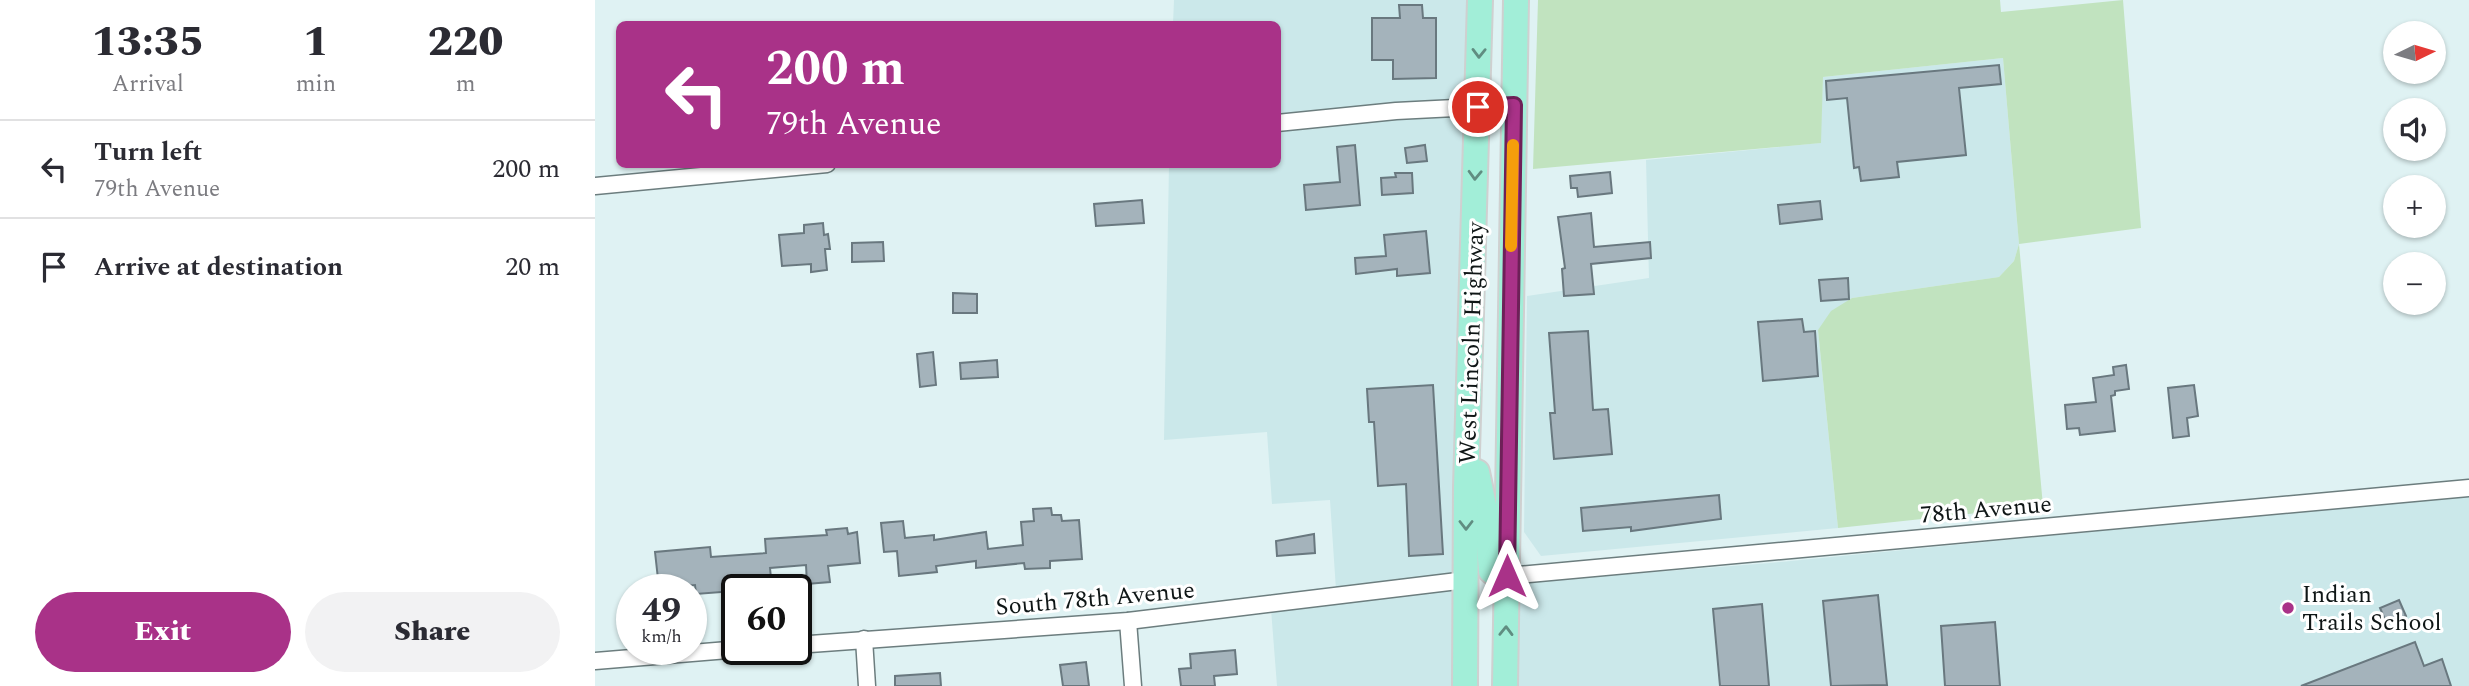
<!DOCTYPE html>
<html lang="en">
<head>
<meta charset="utf-8">
<style>
  :root { --surface:#fff; --page:#f2f2f3; --text:#2b2b33; --muted:#7c7c81; --line:#e1e1e2; --accent:#a93288 }
  body { margin:0; font-family:Spectral,serif; background:var(--page); color:var(--text); height:100vh; display:flex; flex-direction:column; font-size:26px; white-space:nowrap }
  * { box-sizing:border-box; margin:0 }
  p { font-size:23px; color:var(--muted) }
  .icon { flex:none; width:38px; height:38px; fill:none; stroke:currentColor; stroke-width:2; stroke-linecap:round; stroke-linejoin:round }
  .map { position:relative; flex:1; overflow:hidden }
  .panel { display:flex; flex-direction:column; background:var(--surface); width:595px }
  .panel>* { flex:none }
  .guide { position:absolute; left:21px; top:21px; width:665px; height:147px; border-radius:10px; box-shadow:0 2px 5px #0004; background:#a93288; color:#fff; overflow:hidden }
  .needle { width:46px; rotate:85deg }
  .buttons { position:absolute; left:1788px; top:21px; display:grid; gap:14px }
  .buttons a { display:grid; place-items:center; width:63px; height:63px; border-radius:50%; background:var(--surface); box-shadow:0 2px 5px #0004; font-size:35px }
  .speed { position:absolute; left:21px; top:574px; display:flex; gap:14px; font-size:35px; font-weight:700; text-align:center }
  .speed>* { display:grid; place-content:center; width:91px; height:91px; border-radius:50%; background:var(--surface); box-shadow:0 2px 5px #0004; line-height:1 }
  .speed small { font-size:18px; font-weight:400 }
  .speed .limit { border:4px solid #111; border-radius:10px; background:#fff; color:#111 }
  .pin { position:absolute; display:grid; place-items:center; width:60px; height:60px; color:#fff; margin:-30px; border:4px solid #fff; border-radius:50%; box-shadow:0 2px 7px #0007 }
  .me { position:absolute; width:77px; margin:-38px; rotate:0deg; stroke-linejoin:round; filter:drop-shadow(0 0 5px #0008) }
  .turn { display:flex; align-items:center; gap:24px; height:147px; padding:0 35px; font-size:32px }
  .turn .icon { width:91px; height:91px; stroke-width:2.5 }
  .turn b { display:block; font-size:49px; line-height:60px }
  .eta { display:flex; justify-content:space-evenly; align-items:center; height:119px; text-align:center }
  .eta b { font-size:42px; font-weight:800; line-height:49px }
  .button { display:flex; gap:14px; margin-top:auto; padding:14px 35px }
  .button a { flex:1; height:80px; border-radius:42px; background:var(--accent); color:#fff; font-size:28px; font-weight:800; line-height:80px; text-align:center }
  .button a+a { background:var(--page); color:var(--text) }
  ul { padding:0; list-style:none }
  li { display:flex; align-items:center; gap:21px; height:98px; padding:0 35px; border-top:2px solid var(--line) }
  li div { flex:1 }
  li b { display:block; font-size:26px }
  li em { font-style:normal }
  main { display:flex; flex:1; min-height:0 }
  .map>svg:first-child { display:block }
</style>
</head>
<body>
<main>
<section class="panel">
<div class="eta">
<div><b>13:35</b><p>Arrival</p></div>
<div><b>1</b><p>min</p></div>
<div><b>220</b><p>m</p></div>
</div>
<ul>
<li><svg class="icon" aria-label="left" viewBox="0 0 24 24"><path d="M17 20v-9H6M10 6l-5 5 5 5"/></svg><div><b>Turn left</b><p>79th Avenue</p></div><em>200 m</em></li>
<li><svg class="icon" aria-label="arrive" viewBox="0 0 24 24"><path d="M6 21V4h12l-3 4 3 4H6"/></svg><div><b>Arrive at destination</b></div><em>20 m</em></li>
</ul>
<div class="button"><a>Exit</a><a>Share</a></div>
</section>
<div class="map">
<svg width="1874" height="686" viewBox="0 0 1874 686">
  <rect width="100%" height="100%" fill="#dff2f3"/>
  <g fill="#cbe8ea">
    <polygon points="579,0 878,0 874,103 683,117 682,24 578,24"/>
    <polygon points="1408,58 1424,244 1419,261 1404,277 1257,298 1223,330 1243,528 946,556 929,532 932,296 1054,278 1051,160 1225,143 1228,77"/>
    <polygon points="876,111 867,577 741,590 735,500 677,504 672,432 569,440 574,165 682,164 683,128"/>
    <polygon points="1874,495 1874,686 919,686 921,583 1175,563"/>
    <polygon points="866,586 864,686 682,686 676,609"/>
  </g>
  <polygon fill="#c1e3bf" points="943,0 1405,0 1406,12 1528,0 1546,228 1424,244 1448,506 1243,528 1223,330 1236,311 1257,298 1404,277 1419,261 1424,244 1408,58 1228,77 1226,143 938,169"/>
  <g fill="#a4b3bb" stroke="#69787f" stroke-width="2">
    <polygon points="804,5 827,5 828,18 841,18 841,78 798,79 798,60 777,60 777,18 805,18"/>
    <polygon points="1404,65 1406,84 1364,88 1371,155 1302,162 1304,177 1266,181 1264,167 1259,168 1252,98 1232,100 1231,81"/>
    <polygon points="760,145 765,205 711,210 709,185 745,182 742,147"/>
    <polygon points="830,145 832,161 812,163 810,148"/>
    <polygon points="1015,172 1017,193 983,197 982,188 976,188 975,176"/>
    <polygon points="800,173 817,173 818,193 787,195 786,178 801,177"/>
    <polygon points="547,200 549,223 501,226 499,204"/>
    <polygon points="1225,201 1227,219 1185,224 1183,205"/>
    <polygon points="996,213 999,247 1055,242 1056,258 996,264 999,294 969,296 967,269 970,268 963,217"/>
    <polygon points="228,223 229,235 233,234 235,249 230,249 232,270 216,272 216,264 187,266 184,235 209,233 209,225"/>
    <polygon points="831,231 835,273 802,276 802,269 761,274 760,258 791,256 789,235"/>
    <polygon points="288,242 289,261 257,262 257,243"/>
    <polygon points="1253,278 1254,299 1226,301 1224,280"/>
    <polygon points="358,293 382,294 382,313 358,313"/>
    <polygon points="1207,319 1209,332 1220,331 1223,376 1168,381 1163,322"/>
    <polygon points="993,331 998,410 1013,409 1017,454 959,459 955,413 960,413 954,333"/>
    <polygon points="338,352 341,385 325,387 322,354"/>
    <polygon points="402,360 403,377 366,379 365,363"/>
    <polygon points="1531,365 1534,389 1520,391 1520,395 1516,396 1520,431 1485,435 1484,428 1472,429 1470,405 1501,402 1498,378 1519,375 1518,367"/>
    <polygon points="838,385 848,554 814,556 811,484 783,486 779,422 774,422 772,389"/>
    <polygon points="1599,385 1603,416 1592,418 1594,436 1578,438 1573,388"/>
    <polygon points="1124,495 1126,519 1036,531 1036,527 988,531 986,508"/>
    <polygon points="456,508 457,515 466,515 467,521 484,520 487,559 455,561 455,568 430,569 429,563 381,568 381,561 341,566 342,572 304,576 302,551 289,552 286,523 308,521 310,538 339,535 339,540 391,532 393,549 428,545 426,522 439,521 438,509"/>
    <polygon points="252,528 253,534 262,532 265,563 233,566 235,582 212,584 211,565 175,568 177,588 101,594 100,585 64,588 60,552 115,547 116,557 171,553 170,539 232,535 231,530"/>
    <polygon points="719,534 720,553 682,556 681,541"/>
    <polygon points="1283,595 1292,685 1236,686 1228,601"/>
    <polygon points="1804,600 1811,616 1792,624 1785,608"/>
    <polygon points="1167,604 1174,686 1125,686 1118,609"/>
    <polygon points="1400,622 1405,686 1350,686 1346,626"/>
    <polygon points="1820,642 1829,666 1847,659 1856,686 1706,686"/>
    <polygon points="640,650 642,674 619,676 620,686 586,686 584,669 596,668 595,654"/>
    <polygon points="491,662 494,686 468,686 465,665"/>
    <polygon points="345,673 346,686 300,686 300,676"/>
  </g>
  <g fill="none" stroke-linecap="round" stroke-linejoin="round">
    <defs>
      <g id="street">
        <polyline points="682,123 801,111 919,105"/>
        <polyline points="0,186 232,164"/>
        <polyline points="912,576 1874,488"/>
        <polyline points="533,621 538,686"/>
        <polyline points="269,639 272,686"/>
        <polyline points="201,645 533,621 871,580"/>
        <polyline points="0,661 145,649"/>
      </g>
      <g id="primary">
        <polyline points="882,472 892,520 896,571 905,577"/>
        <polyline points="870,686 871,487 885,0"/>
        <polyline points="910,686 921,0"/>
      </g>
    </defs>
    <use href="#street" stroke="#6c7d7e" stroke-width="19"/>
    <use href="#primary" stroke="#cfd0d0" stroke-width="28"/>
    <use href="#street" stroke="#fff" stroke-width="16"/>
    <use href="#primary" stroke="#a2eed8" stroke-width="24"/>
  </g>
  <defs><path id="oneway-chevron" d="M-2-3.5L2.5 0L-2 3.5" fill="none" stroke-width="1.6" stroke-linecap="round" stroke-linejoin="round" transform="scale(1.75)"/></defs>
  <g stroke="#608d81">
    <use href="#oneway-chevron" transform="translate(884 53) rotate(91)"/>
    <use href="#oneway-chevron" transform="translate(880 175) rotate(92)"/>
    <use href="#oneway-chevron" transform="translate(871 525) rotate(90)"/>
    <use href="#oneway-chevron" transform="translate(911 631) rotate(-89)"/>
  </g>
  <g fill="none" stroke-linecap="round" stroke-linejoin="round">
    <defs>
      <polyline id="route" points="883,107 919,105 912,576"/>
    </defs>
    <use href="#route" stroke="#6e2058" stroke-width="18"/>
    <use href="#route" stroke="#a93288" stroke-width="12"/>
    <polyline stroke="#f59e0b" stroke-width="12" points="916,246 918,145"/>
  </g>
  <circle fill="#a93288" stroke="#fff" stroke-width="2.5" cx="1693" cy="608" r="7"/>
  <g text-anchor="middle" stroke-width="6" stroke-linejoin="round" paint-order="stroke">
    <g font-size="24" fill="#0f1616" stroke="#fff">
      <text transform="translate(876 343) rotate(-88)" y="8">West Lincoln Highway</text>
      <text transform="translate(1391 509) rotate(-5)" y="8">78th Avenue</text>
      <text transform="translate(500 598) rotate(-5)" y="8">South 78th Avenue</text>
    </g>
    <g font-size="24" fill="#0f1616" stroke="#fff" text-anchor="start">
      <text x="1707" y="602">Indian<tspan x="1707" dy="28">Trails School</tspan></text>
    </g>
  </g>
</svg>
<div class="buttons">
<a><svg class="needle" viewBox="-14 -14 28 28"><path d="M0-13l5 13h-10z" fill="#e53935"/><path d="M0 13l5-13h-10z" fill="#7c7c81"/></svg></a>
<a><svg class="icon" aria-label="sound" viewBox="0 0 24 24"><path d="M4 9h4l5-4v14l-5-4H4zM17 9q2 3 0 6"/></svg></a>
<a>+</a>
<a>−</a>
</div>
<div class="speed"><div>49<small>km/h</small></div><div class="limit">60</div></div>
<div class="pin" style="left:883px;top:107px;background:#d93025"><svg class="icon" aria-label="arrive" viewBox="0 0 24 24"><path d="M6 21V4h12l-3 4 3 4H6"/></svg></div>
<svg class="me" style="left:912px;top:576px" viewBox="-20 -20 40 40"><path d="M0-17L14 15 0 8-14 15z" fill="#a93288" stroke="#fff" stroke-width="4"/></svg>
<div class="guide">
<div class="turn"><svg class="icon" aria-label="left" viewBox="0 0 24 24"><path d="M17 20v-9H6M10 6l-5 5 5 5"/></svg><div><b>200 m</b>79th Avenue</div></div>
</div>
</div>
</main>
</body>
</html>
